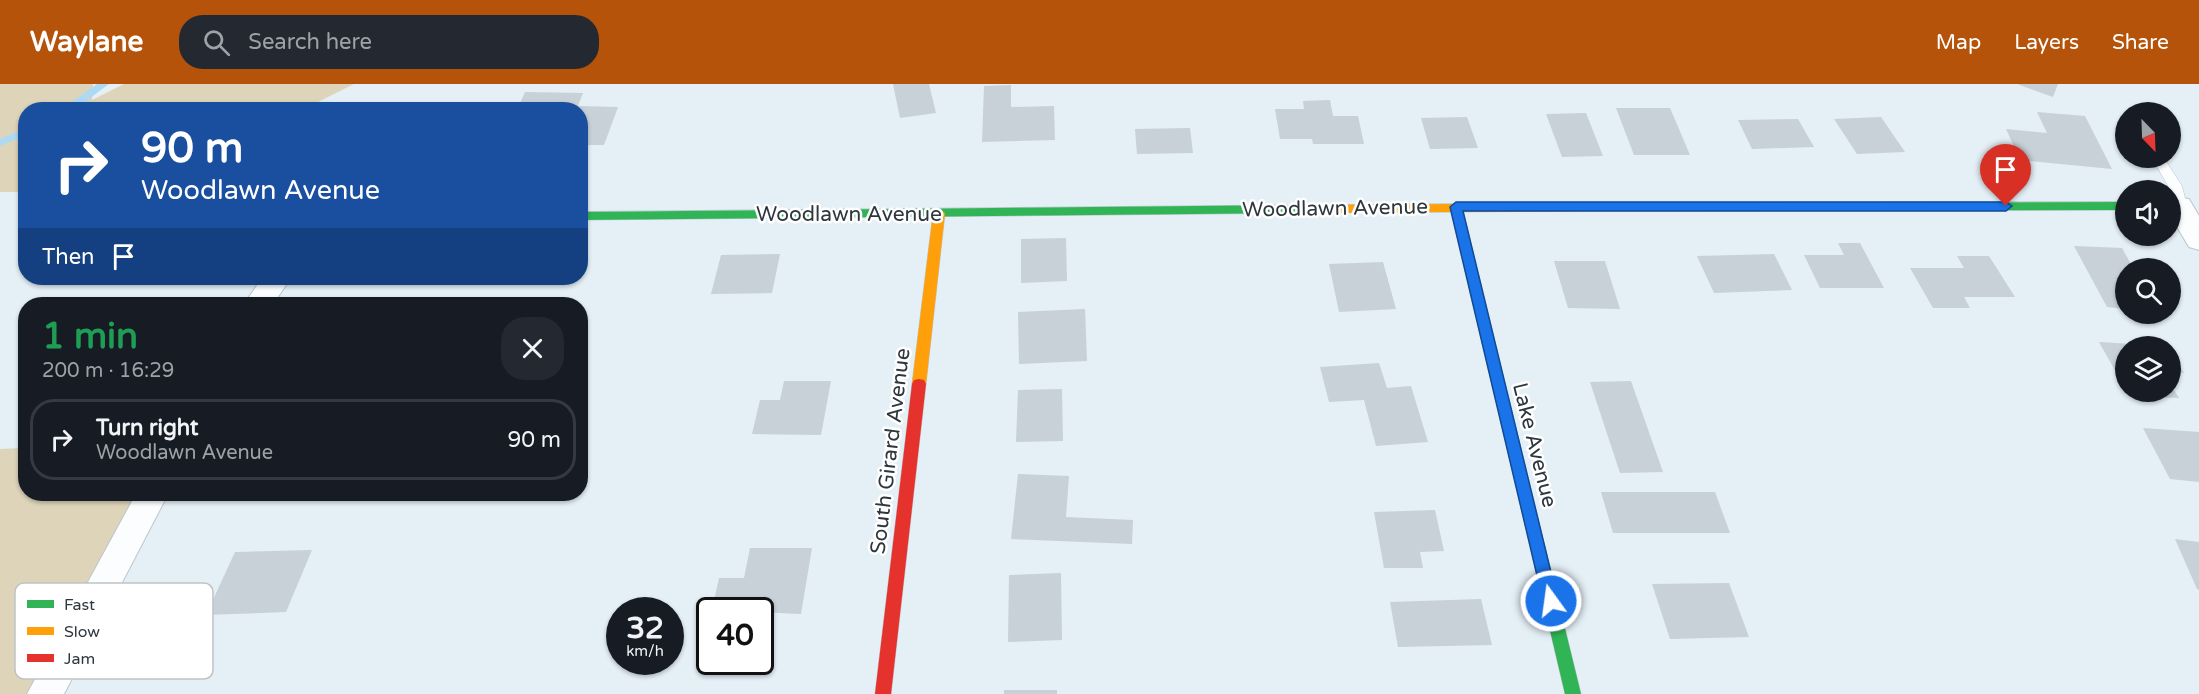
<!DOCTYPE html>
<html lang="en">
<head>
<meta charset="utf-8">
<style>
  :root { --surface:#171b24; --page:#242831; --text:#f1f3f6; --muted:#9ea1a6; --line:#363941; --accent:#b45309 }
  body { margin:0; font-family:"Varela Round",sans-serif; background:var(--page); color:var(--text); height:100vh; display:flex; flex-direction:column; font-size:22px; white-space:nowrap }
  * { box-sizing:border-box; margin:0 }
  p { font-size:20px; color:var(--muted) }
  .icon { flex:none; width:33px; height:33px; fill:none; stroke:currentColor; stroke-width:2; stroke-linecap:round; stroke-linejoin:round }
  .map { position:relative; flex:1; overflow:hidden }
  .side { position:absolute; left:18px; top:213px; width:570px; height:204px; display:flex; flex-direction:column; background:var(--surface); border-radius:24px; box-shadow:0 2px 4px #0004 }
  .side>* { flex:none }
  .hud { position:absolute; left:18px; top:18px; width:570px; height:183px; border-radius:24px; box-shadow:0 2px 4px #0004; background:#1a4fa0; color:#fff; overflow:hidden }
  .needle { width:39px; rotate:157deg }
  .fabs { position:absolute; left:2115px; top:18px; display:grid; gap:12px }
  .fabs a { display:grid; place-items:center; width:66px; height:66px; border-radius:50%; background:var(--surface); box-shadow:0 2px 4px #0004; font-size:30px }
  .speed { position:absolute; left:606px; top:513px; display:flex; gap:12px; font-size:30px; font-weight:700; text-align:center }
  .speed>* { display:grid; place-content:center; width:78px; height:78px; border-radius:50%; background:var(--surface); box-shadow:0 2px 4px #0004; line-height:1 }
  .speed small { font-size:15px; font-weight:400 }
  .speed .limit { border:3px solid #111; border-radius:9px; background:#fff; color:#111 }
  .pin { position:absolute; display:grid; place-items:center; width:51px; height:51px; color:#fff; margin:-62px -26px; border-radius:50% 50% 50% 0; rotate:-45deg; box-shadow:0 0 6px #0007 }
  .pin .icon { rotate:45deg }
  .me { position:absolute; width:66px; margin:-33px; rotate:346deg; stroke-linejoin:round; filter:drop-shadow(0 0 4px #0008) }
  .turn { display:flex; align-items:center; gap:21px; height:126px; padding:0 24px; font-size:27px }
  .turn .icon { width:78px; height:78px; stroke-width:2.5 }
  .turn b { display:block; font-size:42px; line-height:51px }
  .then { display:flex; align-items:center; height:57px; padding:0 24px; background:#0003; gap:12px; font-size:22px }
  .round { display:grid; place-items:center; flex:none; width:63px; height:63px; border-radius:24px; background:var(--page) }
  .summary { display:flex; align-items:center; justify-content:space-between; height:102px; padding:0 24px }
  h1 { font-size:36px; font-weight:700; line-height:45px; color:#1e9e55 }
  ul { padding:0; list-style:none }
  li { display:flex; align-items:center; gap:18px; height:81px; margin:0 12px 9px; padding:0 12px; border:3px solid var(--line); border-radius:24px }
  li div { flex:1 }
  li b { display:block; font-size:22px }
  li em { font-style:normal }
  header { display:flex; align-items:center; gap:36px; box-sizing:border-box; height:84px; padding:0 30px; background:var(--accent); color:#fff }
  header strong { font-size:28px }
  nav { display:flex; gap:33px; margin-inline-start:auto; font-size:21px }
  .search { width:420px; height:54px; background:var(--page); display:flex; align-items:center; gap:15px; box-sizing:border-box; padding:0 21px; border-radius:24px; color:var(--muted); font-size:22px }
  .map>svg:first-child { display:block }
</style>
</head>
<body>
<header>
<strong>Waylane</strong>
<div class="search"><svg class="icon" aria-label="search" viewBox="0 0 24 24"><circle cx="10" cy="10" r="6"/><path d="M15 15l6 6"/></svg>Search here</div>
<nav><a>Map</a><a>Layers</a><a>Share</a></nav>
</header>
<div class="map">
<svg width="2199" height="610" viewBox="0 0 2199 610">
  <rect width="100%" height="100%" fill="#e4eff6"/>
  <g fill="#ddd4ba">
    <polygon points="0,0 93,0 92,16 124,0 354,0 304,25 26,26 25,108 0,108"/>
    <polygon points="25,364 26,410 155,410 59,610 0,610 0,365"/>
  </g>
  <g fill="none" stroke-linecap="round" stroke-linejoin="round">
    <g fill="#aed9f5" fill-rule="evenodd">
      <polygon points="97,0 109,0 74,26 61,26"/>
      <polygon points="26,44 26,51 0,62 0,55"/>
    </g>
  </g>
  <g fill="#c7d1d7">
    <polygon points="893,0 929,0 936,29 900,34"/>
    <polygon points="2017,0 2058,0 2053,13"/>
    <polygon points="1011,1 1011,23 1054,22 1055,56 982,58 984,2"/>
    <polygon points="525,8 583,9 578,22 618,23 604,61 580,61 580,26 517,26"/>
    <polygon points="1330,16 1333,32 1358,32 1364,60 1313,60 1312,55 1280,55 1275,25 1304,25 1303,17"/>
    <polygon points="1616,24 1670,24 1690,71 1634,71"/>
    <polygon points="2037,28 2085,32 2112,85 2020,76 2006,45 2047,49"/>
    <polygon points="1586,29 1603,72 1562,73 1546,30"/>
    <polygon points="1467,33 1478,64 1430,65 1421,34"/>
    <polygon points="1881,33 1905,68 1857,70 1834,35"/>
    <polygon points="1798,35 1814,63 1752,65 1738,36"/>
    <polygon points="1190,44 1193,69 1137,70 1135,45"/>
    <polygon points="1066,154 1067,197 1021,199 1021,155"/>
    <polygon points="1838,159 1860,159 1884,204 1820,204 1804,171 1844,171"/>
    <polygon points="2074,162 2122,164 2133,184 2126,184 2126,225 2107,223"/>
    <polygon points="780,170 772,209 711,210 721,171"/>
    <polygon points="1774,170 1792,206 1714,209 1697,172"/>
    <polygon points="1957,172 1989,172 2015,213 1964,213 1970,224 1933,224 1910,184 1964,184"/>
    <polygon points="1554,177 1605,177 1620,225 1568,224"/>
    <polygon points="1383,178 1396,225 1339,228 1329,180"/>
    <polygon points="1085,225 1087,277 1019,280 1018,228"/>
    <polygon points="2099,258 2150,261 2150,262 2126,262 2126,306"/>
    <polygon points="2170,267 2184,289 2170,288"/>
    <polygon points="1379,279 1387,304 1411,302 1428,358 1376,362 1364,316 1329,318 1320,283"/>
    <polygon points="784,297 831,297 821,351 752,350 760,316 780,316"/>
    <polygon points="1631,297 1663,388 1620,389 1590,298"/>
    <polygon points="2170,300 2179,314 2129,312 2127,308 2170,308"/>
    <polygon points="1062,305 1063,357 1016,358 1018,306"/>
    <polygon points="2143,344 2199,348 2199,398 2170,395"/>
    <polygon points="1018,390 1069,392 1066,433 1133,436 1132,460 1011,455"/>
    <polygon points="1601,408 1715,408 1730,449 1613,449"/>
    <polygon points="1435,426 1444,467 1420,468 1423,484 1384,484 1374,428"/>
    <polygon points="2175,455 2199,458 2199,506 2197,505"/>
    <polygon points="750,464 812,464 801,530 712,526 719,494 744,494"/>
    <polygon points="312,466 286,528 206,531 235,468"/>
    <polygon points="1061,489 1062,556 1008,558 1009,491"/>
    <polygon points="1729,499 1749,553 1670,555 1652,500"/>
    <polygon points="1481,515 1492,561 1398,563 1390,518"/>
    <rect x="1004" y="606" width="53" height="4"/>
  </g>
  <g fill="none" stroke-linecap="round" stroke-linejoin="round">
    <defs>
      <polygon id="lane" points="2152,74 2164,74 2182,102 2187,122 2185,125 2175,125 2168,102"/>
      <g id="street">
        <polygon points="2170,113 2189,115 2199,132 2199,166 2189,163 2170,131"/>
        <polygon points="262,194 291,194 273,220 244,220"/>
        <polygon points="136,410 168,410 64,610 27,610"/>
      </g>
      <g id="fast">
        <polygon points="2126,118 2126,126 1587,127 1581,123 1587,119"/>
        <polygon points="1456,119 1462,123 1581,610 1565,610 1450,123"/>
        <polygon points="1309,121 1315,125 1309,129 580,136 580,128"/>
      </g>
      <g id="slow">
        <polygon points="1587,119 1593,123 1587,127 1309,129 1303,125 1309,121"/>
        <polygon points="939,125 945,129 926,300 924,304 914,304 912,300 933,129"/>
      </g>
      <polygon id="jam" points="919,295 924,296 926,300 891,610 875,610 912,300 914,296"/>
    </defs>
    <use href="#lane" stroke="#bdc6cc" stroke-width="1"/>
    <use href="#street" stroke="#bdc6cc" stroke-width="2"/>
    <use href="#fast" stroke="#bdc6cc" stroke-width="1"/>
    <use href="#slow" stroke="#bdc6cc" stroke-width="1"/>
    <use href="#jam" stroke="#bdc6cc" stroke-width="1"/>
    <use href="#lane" fill="#fbfdfe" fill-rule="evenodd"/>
    <use href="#street" fill="#fbfdfe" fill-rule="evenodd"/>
    <use href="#fast" fill="#30b455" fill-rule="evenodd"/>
    <use href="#slow" fill="#ff9f0a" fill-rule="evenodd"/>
    <use href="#jam" fill="#e5322d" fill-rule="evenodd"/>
  </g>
  <polygon fill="#1a73e8" stroke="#114b97" stroke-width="1.5" points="1456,118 2006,118 2012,122 2006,127 1463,127 1558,517 1556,522 1551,524 1545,522 1543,517 1450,123"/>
  <g text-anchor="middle" stroke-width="5" stroke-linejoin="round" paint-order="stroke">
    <g font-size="21" fill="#2e373d" stroke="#fff">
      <text transform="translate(1335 124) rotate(-1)" y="7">Woodlawn Avenue</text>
      <text x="849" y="137">Woodlawn Avenue</text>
      <text transform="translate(1535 361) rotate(76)" y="7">Lake Avenue</text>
      <text transform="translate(890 367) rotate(-83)" y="7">South Girard Avenue</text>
    </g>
  </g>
  <rect x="15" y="499" width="198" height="96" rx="9" fill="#fff" stroke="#c0c3c5" stroke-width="1.5"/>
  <rect x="27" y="516" width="27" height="8" fill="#30b455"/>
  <rect x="27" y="543" width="27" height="8" fill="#ff9f0a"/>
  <rect x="27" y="570" width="27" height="8" fill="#e5322d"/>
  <g font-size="16" fill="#2e373d">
    <text x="64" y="526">Fast</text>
    <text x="64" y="553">Slow</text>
    <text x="64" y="580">Jam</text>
  </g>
</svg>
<div class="fabs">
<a><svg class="needle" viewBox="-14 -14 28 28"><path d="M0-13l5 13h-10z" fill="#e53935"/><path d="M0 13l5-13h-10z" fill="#9ea1a6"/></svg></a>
<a><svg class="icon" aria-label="sound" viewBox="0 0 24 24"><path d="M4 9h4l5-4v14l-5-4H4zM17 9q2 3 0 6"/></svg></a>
<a><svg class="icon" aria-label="search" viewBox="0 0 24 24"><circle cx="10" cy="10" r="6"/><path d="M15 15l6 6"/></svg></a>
<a><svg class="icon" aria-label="layers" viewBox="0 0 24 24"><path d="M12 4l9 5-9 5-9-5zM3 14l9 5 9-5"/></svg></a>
</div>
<div class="speed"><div>32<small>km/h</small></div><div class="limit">40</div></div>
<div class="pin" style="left:2006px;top:122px;background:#d93025"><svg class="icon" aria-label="arrive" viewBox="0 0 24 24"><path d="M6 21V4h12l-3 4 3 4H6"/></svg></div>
<svg class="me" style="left:1551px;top:517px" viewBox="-20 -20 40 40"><circle r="17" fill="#1a73e8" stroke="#fff" stroke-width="3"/><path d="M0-11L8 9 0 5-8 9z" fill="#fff"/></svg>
<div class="hud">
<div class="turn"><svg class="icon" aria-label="right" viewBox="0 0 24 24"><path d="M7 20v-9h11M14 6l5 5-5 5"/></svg><div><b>90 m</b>Woodlawn Avenue</div></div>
<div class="then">Then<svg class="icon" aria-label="arrive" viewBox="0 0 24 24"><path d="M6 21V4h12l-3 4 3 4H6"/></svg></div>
</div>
<section class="side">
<div class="summary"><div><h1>1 min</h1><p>200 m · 16:29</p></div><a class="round"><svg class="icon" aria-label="close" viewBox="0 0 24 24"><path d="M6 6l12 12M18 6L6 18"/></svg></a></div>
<ul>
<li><svg class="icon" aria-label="right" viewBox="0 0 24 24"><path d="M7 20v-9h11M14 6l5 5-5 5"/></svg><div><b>Turn right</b><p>Woodlawn Avenue</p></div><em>90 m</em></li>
</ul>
</section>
</div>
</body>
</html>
